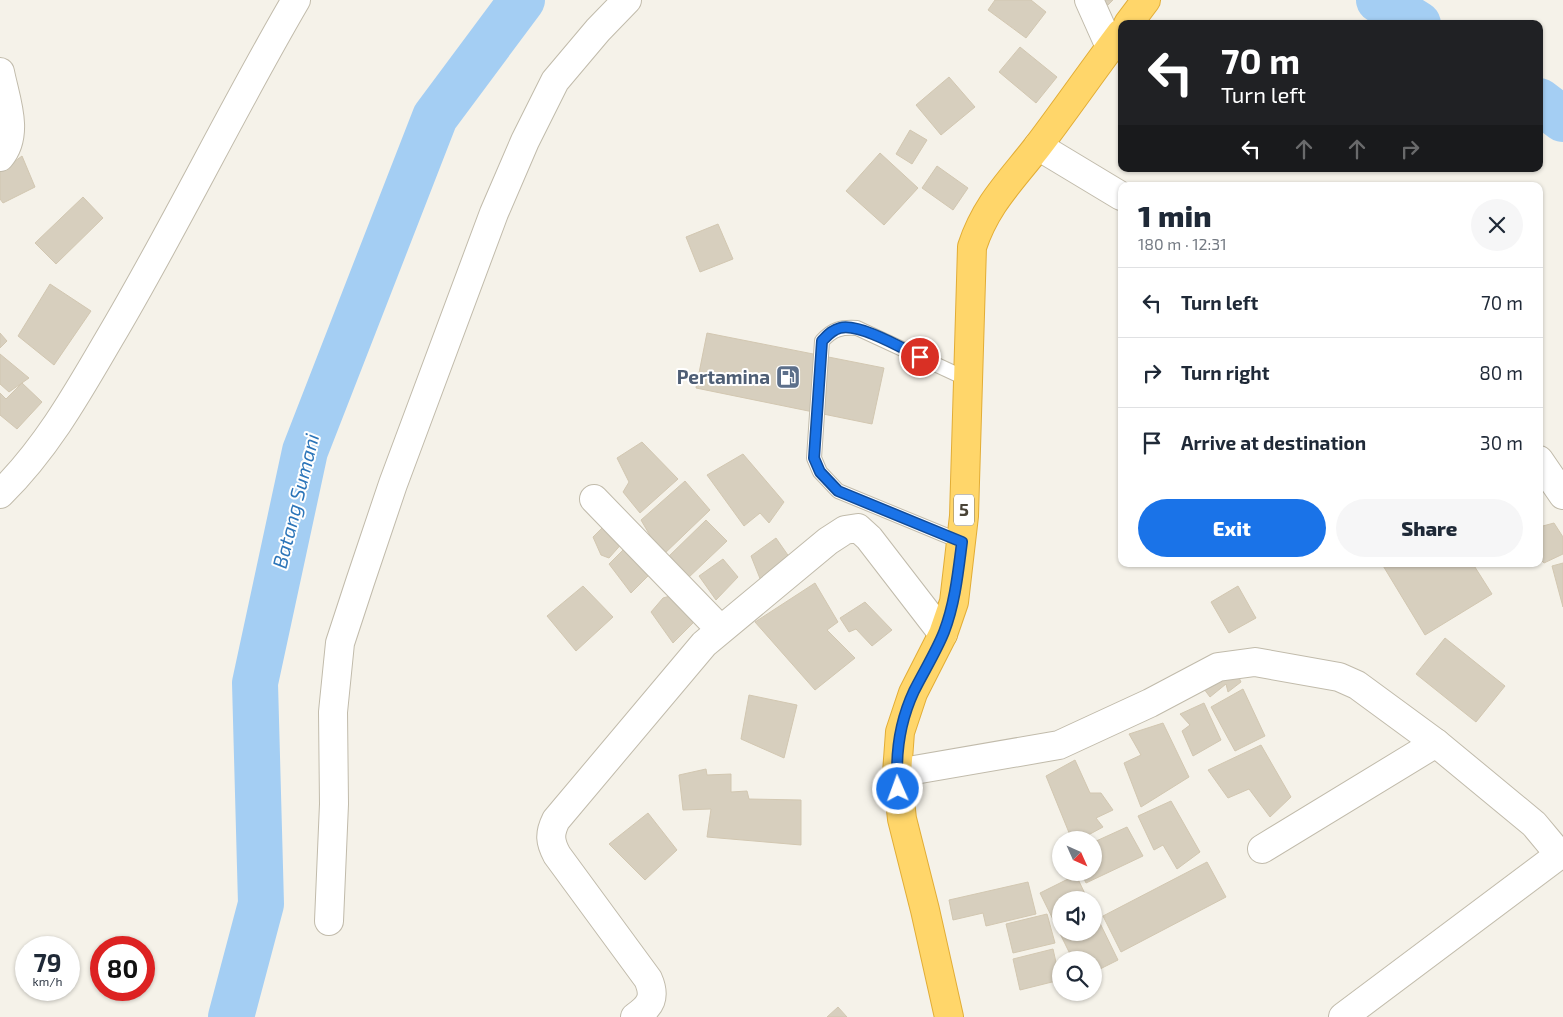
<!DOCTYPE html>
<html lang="en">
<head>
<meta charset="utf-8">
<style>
  :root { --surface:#fff; --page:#f6f6f7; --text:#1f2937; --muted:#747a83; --line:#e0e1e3; --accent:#1a73e8 }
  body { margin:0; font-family:"Exo 2",sans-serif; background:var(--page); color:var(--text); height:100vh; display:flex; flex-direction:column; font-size:19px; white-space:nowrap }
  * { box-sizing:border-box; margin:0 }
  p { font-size:16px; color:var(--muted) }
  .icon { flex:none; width:28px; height:28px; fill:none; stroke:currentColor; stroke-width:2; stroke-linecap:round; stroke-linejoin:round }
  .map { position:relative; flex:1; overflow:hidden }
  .sheet { position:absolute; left:1118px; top:182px; width:425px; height:385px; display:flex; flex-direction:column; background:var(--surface); border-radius:10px; box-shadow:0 1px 4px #0004 }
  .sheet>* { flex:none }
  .banner { position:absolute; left:1118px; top:20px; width:425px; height:152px; border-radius:10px; box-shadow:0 1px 4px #0004; background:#202124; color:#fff; overflow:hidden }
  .needle { width:32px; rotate:135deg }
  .buttons { position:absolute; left:1052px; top:831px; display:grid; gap:10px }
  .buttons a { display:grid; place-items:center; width:50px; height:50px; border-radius:50%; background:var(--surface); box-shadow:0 1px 4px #0004; font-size:25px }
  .speed { position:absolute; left:15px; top:936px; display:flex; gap:10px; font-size:25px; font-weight:700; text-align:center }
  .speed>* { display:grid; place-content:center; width:65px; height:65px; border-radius:50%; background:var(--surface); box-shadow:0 1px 4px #0004; line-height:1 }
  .speed small { font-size:12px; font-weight:400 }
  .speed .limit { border:8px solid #d22; background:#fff; color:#111 }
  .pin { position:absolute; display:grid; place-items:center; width:42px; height:42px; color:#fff; margin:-21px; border:2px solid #fff; border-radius:50%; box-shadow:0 1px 5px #0007 }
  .me { position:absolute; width:55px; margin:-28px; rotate:358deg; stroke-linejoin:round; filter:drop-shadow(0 0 4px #0008) }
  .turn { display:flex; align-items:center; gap:18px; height:105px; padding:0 20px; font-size:22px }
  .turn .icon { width:65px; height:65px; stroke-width:2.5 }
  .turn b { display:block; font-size:35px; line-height:42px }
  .lanes { display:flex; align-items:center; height:48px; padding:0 20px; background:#0003; justify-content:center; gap:25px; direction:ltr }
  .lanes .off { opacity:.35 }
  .round { display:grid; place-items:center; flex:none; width:52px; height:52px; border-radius:26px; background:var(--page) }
  .headline { display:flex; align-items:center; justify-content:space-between; height:85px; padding:0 20px }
  h1 { font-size:30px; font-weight:800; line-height:38px }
  .cta { display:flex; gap:10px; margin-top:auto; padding:10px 20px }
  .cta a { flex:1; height:58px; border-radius:30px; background:var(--accent); color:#fff; font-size:20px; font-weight:800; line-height:58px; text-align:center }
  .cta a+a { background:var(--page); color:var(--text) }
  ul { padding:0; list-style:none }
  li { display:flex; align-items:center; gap:15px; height:70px; padding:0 20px; border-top:1px solid var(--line) }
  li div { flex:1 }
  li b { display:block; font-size:19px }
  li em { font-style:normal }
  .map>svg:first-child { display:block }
</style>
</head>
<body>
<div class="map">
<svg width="1563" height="1017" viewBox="0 0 1563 1017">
  <rect width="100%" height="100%" fill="#f5f2e9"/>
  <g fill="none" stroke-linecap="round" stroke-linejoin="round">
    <g stroke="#a4cef3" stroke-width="46">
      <polyline points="1379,0 1418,24"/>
      <polyline points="1539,101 1563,119"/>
      <polyline points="231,1017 261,904 255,683 305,451 435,117 522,0"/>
    </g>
  </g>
  <g fill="#d7cfbe" stroke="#d2c7b1">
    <polygon points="995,0 1031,0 1046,12 1026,38 988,10"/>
    <polygon points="1102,0 1113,0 1108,5"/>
    <polygon points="1020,47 1057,77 1036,103 999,72"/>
    <polygon points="949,77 975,107 941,135 916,105"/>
    <polygon points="910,130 927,140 912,164 896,154"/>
    <polygon points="880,153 918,188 884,225 846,191"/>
    <polygon points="22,156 35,187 3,203 0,199 0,172"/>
    <polygon points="937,166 968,188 953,210 922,188"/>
    <polygon points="83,197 103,218 56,264 35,243"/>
    <polygon points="718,224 733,259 700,272 686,237"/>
    <polygon points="50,284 91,311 54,365 18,336"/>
    <polygon points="0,333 7,341 0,348"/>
    <polygon points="707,333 884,368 872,424 696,388"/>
    <polygon points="0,354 29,378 9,392 0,384"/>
    <polygon points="22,383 42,402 17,429 0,415 0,393 6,399"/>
    <polygon points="642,442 678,479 640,513 623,492 629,482 617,458"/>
    <polygon points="743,454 784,502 769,523 760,513 744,526 707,475"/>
    <polygon points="685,481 710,510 662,556 641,520"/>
    <polygon points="706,520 727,541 687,579 667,558"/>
    <polygon points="609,521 625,540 609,558 601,555 593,537"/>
    <polygon points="1554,523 1563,537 1563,554 1544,563 1539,558 1539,527"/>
    <polygon points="776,538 792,561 763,586 751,556"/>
    <polygon points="630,543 655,569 631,593 609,564"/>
    <polygon points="723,559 738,577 716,600 699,576"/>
    <polygon points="1563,563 1563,607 1552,566"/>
    <polygon points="1382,564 1473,564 1492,594 1425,635"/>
    <polygon points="815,583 838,622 827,630 855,658 815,690 755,622"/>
    <polygon points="583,586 613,617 576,651 547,616"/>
    <polygon points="1238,586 1256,618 1229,633 1211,602"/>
    <polygon points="677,594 700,616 673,643 651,612 663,598"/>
    <polygon points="865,602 892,630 872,646 856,629 849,632 840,618"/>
    <polygon points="1445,638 1505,686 1476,722 1416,674"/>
    <polygon points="1235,669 1241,682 1228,692 1226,684 1210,697 1204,689"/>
    <polygon points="1243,689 1265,736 1235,751 1211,707"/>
    <polygon points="749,695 797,705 784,758 741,739"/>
    <polygon points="1204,703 1221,740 1193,756 1182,731 1190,725 1180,714"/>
    <polygon points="1163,723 1189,777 1141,807 1124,763 1141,755 1129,734"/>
    <polygon points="1261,745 1291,797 1270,817 1249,789 1228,798 1208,770"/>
    <polygon points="1075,760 1090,793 1101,793 1113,810 1096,818 1103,827 1079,840 1072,840 1046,776"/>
    <polygon points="706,769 707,775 731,774 731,792 747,791 749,799 801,800 801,845 707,837 711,809 683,810 679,775"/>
    <polygon points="1171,801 1200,852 1177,869 1163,845 1154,850 1138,816"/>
    <polygon points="648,813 677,850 645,880 609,844"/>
    <polygon points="1127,827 1143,856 1086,883 1081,872 1094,872 1094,842"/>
    <polygon points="1207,862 1226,897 1121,952 1103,916"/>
    <polygon points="1076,875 1088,900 1061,900 1061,932 1094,932 1094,911 1118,960 1094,972 1094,960 1073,960 1040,893"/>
    <polygon points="1028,882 1036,914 986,926 983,913 953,920 949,900"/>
    <polygon points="1047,914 1055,943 1013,953 1006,924"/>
    <polygon points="1053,949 1060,980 1020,990 1013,959"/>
    <polygon points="838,1007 847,1017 827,1017"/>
  </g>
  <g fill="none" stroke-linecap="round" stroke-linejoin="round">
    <defs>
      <path id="lane" d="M962,542l-124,-51 -18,-19 -6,-14 8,-117c11,-12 19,-14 35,-13l110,51"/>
      <g id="street">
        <polyline points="1089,0 1110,47"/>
        <path d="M0,72c5,26 20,62 0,85"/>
        <polyline points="1038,146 1121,196"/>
        <polyline points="1539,460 1563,495"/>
        <path d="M0,494c46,-45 77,-100 109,-155 66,-111 122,-228 187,-339"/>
        <polyline points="594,499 720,629"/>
        <polyline points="897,773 1059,745 1150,703 1218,667 1255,662 1339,677 1357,685 1436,743 1534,824 1559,854"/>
        <polyline points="1262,849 1436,743"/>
        <polyline points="329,921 334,804 333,712 340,643 360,582 393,484 494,213 525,141 555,81 598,30 627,0"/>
        <path d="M635,1017c16,-11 21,-20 13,-38l-91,-124c-7,-13 -8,-21 -1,-35l148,-176 124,-103 17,-11 13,-2 11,10 74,96"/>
        <polyline points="1343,1017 1563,852"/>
      </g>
      <g id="highway">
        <polyline points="1128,24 1146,0"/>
        <path d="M949,1017l-24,-107 -23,-91 -5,-46 3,-41 13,-39 30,-59 11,-32 10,-86 8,-269c14,-43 39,-66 66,-101 28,-37 55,-76 83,-113"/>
      </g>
    </defs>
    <use href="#lane" stroke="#c1bbab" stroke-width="16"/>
    <use href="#street" stroke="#c1bbab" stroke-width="30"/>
    <use href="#highway" stroke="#e2ad36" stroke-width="30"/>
    <use href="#lane" stroke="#fff" stroke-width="14"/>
    <use href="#street" stroke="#fff" stroke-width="28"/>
    <use href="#highway" stroke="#ffd66a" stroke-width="28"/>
  </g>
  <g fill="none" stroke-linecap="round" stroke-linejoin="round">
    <defs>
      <path id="route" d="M898,789c-3,-33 2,-68 16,-98 10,-20 22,-39 30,-59 11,-29 14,-59 18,-90l-124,-51 -18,-19 -6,-14 8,-117c6,-6 10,-11 18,-13 19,-5 62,20 80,29"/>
    </defs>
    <use href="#route" stroke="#114b97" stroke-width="12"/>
    <use href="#route" stroke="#1a73e8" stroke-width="9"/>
  </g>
  <defs>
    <symbol id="fuel-square" viewBox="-11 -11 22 22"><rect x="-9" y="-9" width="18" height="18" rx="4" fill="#5c6f8a" stroke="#fff"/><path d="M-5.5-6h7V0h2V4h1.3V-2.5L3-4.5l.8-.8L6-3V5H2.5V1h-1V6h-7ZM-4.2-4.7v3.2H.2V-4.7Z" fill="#fff"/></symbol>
  </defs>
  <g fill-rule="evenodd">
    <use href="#fuel-square" x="774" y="363" width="28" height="28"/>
  </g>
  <g text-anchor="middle" stroke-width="4" stroke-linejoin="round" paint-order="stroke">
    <rect fill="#fff" stroke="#807b73" stroke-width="1" x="954" y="494.5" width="20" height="31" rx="4"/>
    <g font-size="18" font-weight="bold" fill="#494337">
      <text x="964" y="516">5</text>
    </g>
    <g font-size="19" font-weight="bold" fill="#4e5e75" stroke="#fff" text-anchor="end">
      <text x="770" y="384">Pertamina</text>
    </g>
    <g font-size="20" font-style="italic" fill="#2c75b9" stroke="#fff">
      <text transform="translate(296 501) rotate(-76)" y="7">Batang Sumani</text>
    </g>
  </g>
</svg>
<div class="buttons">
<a><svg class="needle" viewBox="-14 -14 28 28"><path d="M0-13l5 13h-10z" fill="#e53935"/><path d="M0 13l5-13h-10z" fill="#747a83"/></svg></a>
<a><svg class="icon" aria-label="sound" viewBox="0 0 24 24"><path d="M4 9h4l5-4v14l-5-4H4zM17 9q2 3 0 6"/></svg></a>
<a><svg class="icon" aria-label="search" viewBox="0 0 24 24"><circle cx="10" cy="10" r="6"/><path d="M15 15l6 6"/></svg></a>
</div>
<div class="speed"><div>79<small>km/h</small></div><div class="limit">80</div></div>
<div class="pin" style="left:920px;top:357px;background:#d93025"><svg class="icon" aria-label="arrive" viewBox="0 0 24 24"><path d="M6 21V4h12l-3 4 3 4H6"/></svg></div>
<svg class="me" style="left:898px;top:789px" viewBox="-20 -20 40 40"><circle r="17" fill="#1a73e8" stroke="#fff" stroke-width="3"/><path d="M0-11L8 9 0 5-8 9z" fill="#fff"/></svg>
<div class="banner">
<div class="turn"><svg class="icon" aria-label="left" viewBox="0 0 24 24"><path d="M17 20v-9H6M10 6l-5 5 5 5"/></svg><div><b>70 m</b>Turn left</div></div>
<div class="lanes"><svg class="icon" aria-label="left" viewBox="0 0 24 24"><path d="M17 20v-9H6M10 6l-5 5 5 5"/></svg><svg class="icon off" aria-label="ahead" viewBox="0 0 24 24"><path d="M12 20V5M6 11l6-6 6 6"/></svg><svg class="icon off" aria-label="ahead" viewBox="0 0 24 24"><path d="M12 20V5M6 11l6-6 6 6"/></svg><svg class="icon off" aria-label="right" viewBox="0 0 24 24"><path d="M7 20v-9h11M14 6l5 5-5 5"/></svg></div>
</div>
<section class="sheet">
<div class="headline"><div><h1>1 min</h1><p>180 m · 12:31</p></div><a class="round"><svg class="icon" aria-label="close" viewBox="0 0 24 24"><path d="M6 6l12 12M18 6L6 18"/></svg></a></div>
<ul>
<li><svg class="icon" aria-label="left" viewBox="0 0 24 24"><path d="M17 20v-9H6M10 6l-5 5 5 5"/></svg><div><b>Turn left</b></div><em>70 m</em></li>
<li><svg class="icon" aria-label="right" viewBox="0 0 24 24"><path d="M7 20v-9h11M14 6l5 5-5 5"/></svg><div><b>Turn right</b></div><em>80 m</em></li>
<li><svg class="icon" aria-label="arrive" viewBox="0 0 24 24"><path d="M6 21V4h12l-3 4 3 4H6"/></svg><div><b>Arrive at destination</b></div><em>30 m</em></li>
</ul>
<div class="cta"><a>Exit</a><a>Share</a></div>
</section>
</div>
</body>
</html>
